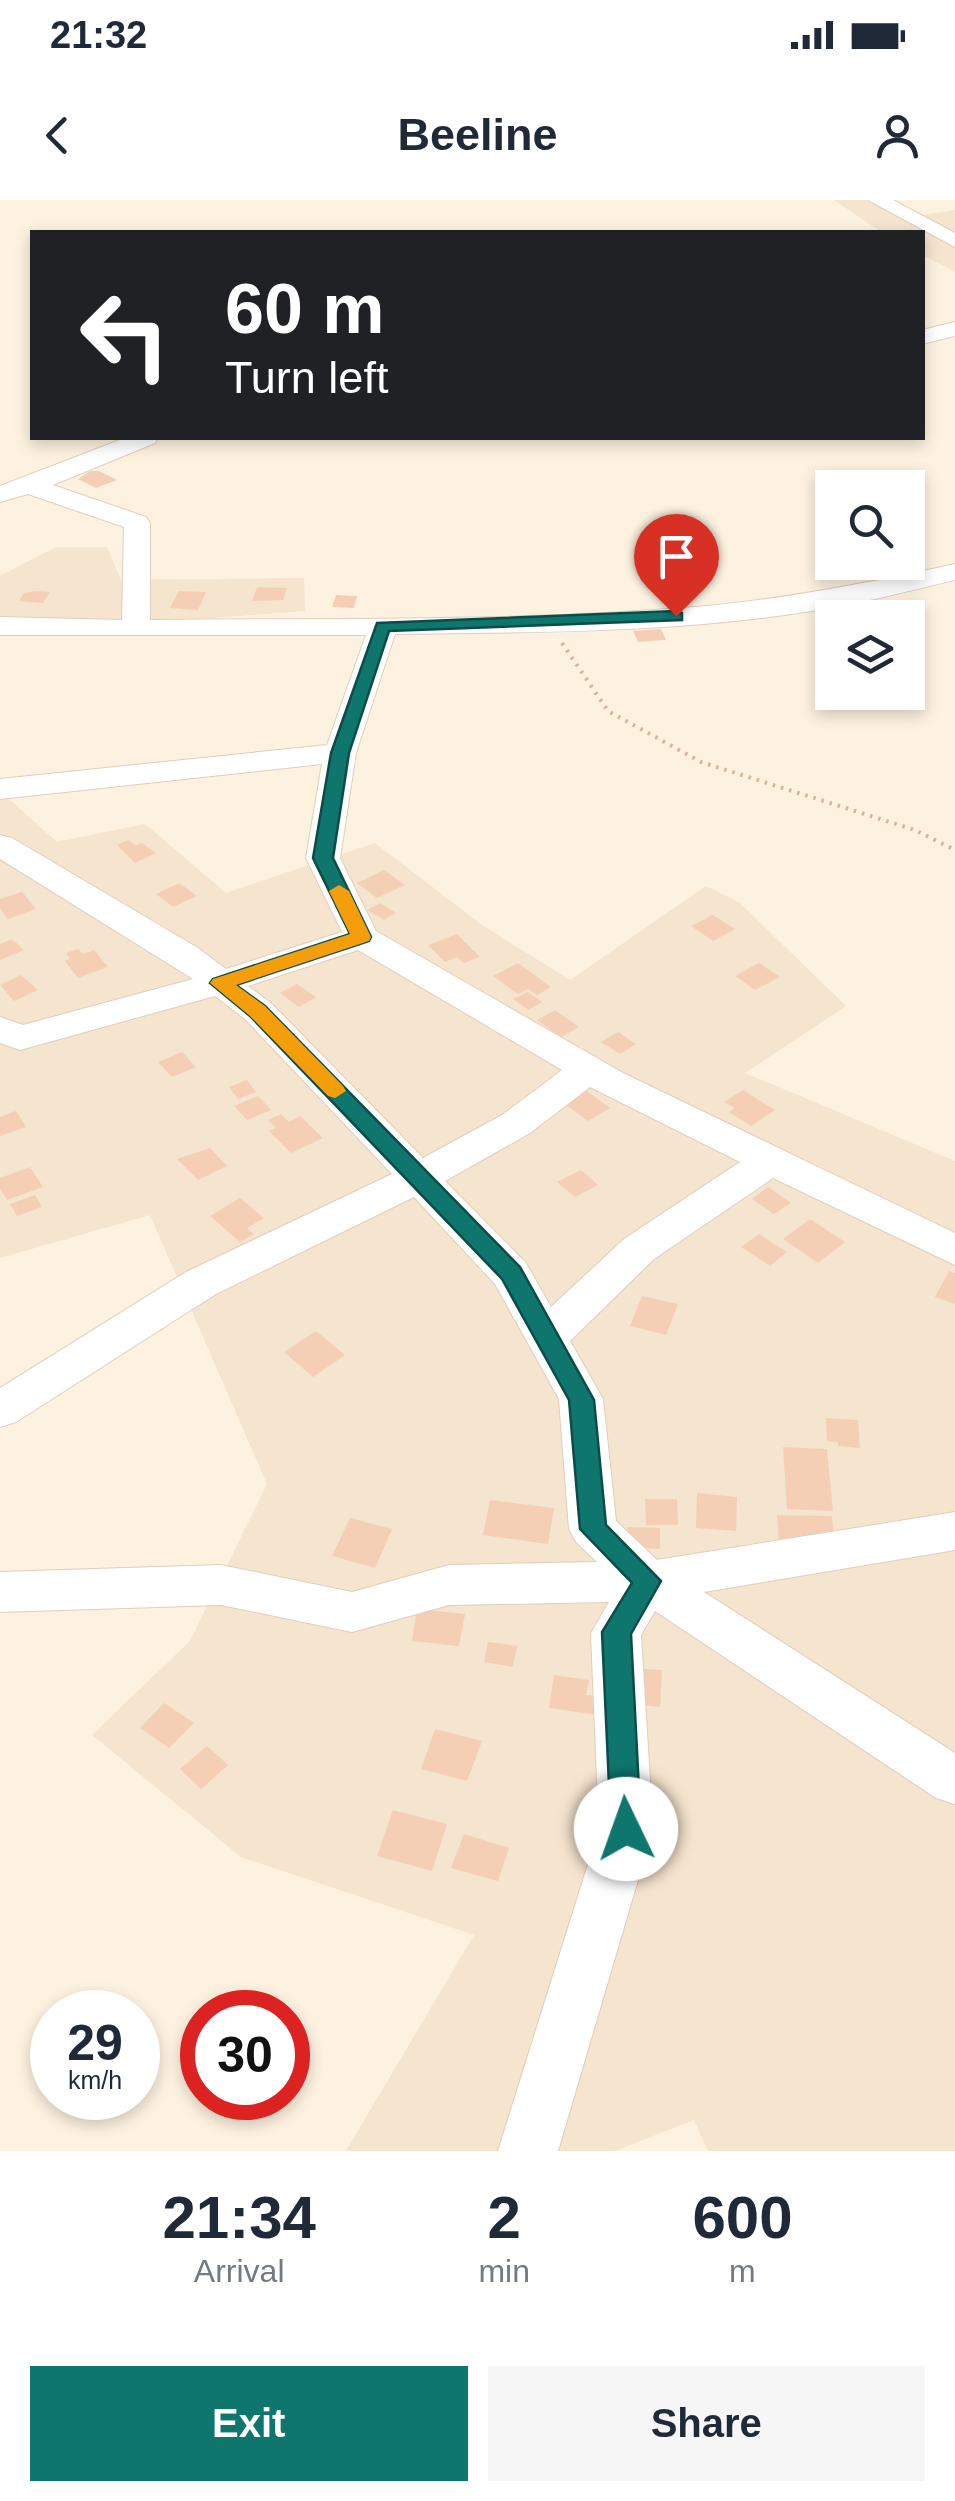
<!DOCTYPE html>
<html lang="en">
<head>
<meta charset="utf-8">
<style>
  :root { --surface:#fff; --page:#f6f6f7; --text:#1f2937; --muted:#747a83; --accent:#0f766e }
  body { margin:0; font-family:Arial,sans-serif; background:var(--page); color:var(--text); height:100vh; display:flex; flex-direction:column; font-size:38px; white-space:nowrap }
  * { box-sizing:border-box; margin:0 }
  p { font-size:32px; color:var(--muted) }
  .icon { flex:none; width:55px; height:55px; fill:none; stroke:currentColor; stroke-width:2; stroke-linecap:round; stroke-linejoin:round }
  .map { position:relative; height:1951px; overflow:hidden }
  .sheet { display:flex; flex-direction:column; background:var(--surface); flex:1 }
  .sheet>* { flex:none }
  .hud { position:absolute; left:30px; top:30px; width:895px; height:210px; border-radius:0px; box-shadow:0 5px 15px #0003; background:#202124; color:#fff; overflow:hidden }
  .tools { position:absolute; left:815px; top:270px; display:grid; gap:20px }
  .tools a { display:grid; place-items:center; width:110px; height:110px; border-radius:0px; background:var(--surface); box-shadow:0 5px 15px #0003; font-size:50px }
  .speed { position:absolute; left:30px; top:1790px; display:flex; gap:20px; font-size:50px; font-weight:700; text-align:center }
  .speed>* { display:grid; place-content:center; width:130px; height:130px; border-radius:50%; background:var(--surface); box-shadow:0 5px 15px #0003; line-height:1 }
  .speed small { font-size:25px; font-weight:400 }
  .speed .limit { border:15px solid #d22; background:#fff; color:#111 }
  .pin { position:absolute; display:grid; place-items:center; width:85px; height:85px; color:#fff; margin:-102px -42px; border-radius:50% 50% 50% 0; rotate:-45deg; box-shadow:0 0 10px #0007 }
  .pin .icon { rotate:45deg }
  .me { position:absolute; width:110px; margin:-55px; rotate:357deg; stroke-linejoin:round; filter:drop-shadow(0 0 8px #0008) }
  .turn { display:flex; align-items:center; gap:35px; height:210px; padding:0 30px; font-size:45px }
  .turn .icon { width:130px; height:130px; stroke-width:2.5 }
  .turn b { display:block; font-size:70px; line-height:85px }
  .eta { display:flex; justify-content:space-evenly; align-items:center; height:170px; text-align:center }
  .eta b { font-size:60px; font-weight:800; line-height:70px }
  .action { display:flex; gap:20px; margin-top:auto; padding:20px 30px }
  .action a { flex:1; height:115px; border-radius:0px; background:var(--accent); color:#fff; font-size:40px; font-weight:800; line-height:115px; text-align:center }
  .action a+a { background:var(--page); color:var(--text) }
  .status { display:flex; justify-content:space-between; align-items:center; height:70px; padding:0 50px; background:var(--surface); direction:ltr }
  .status svg { height:28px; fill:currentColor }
  header { display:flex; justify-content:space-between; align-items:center; height:130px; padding:0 30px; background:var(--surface); font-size:45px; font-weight:800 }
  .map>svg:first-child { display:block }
</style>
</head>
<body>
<div class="status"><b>21:32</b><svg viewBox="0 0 49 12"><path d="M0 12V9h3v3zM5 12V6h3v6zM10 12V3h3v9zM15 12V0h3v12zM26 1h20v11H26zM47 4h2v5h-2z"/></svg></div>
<header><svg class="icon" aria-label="back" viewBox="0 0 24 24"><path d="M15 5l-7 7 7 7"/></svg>Beeline<svg class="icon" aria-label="person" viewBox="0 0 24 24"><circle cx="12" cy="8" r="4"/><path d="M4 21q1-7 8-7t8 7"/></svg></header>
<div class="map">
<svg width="955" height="1951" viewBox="0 0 955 1951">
  <rect width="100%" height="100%" fill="#fdf2e0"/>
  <g fill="#f5e4ce">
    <polygon points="834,0 890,0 922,15 955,10 955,72 923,55 922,32 881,32"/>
    <polygon points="56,347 107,347 121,380 304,378 305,411 0,434 0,376"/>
    <polygon points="0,591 57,642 145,624 226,693 375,643 482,725 570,780 706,686 740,703 846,806 745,873 955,961 955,1951 708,1951 694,1920 615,1951 346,1951 474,1735 241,1657 92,1535 190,1441 267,1284 150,1015 0,1058"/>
  </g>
  <g fill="#f4cfb6">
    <polygon points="90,271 99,271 117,280 96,288 78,279"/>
    <polygon points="257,387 287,388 283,400 252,401"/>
    <polygon points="35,391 50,392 43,403 19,401 24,393"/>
    <polygon points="179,391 206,392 198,410 170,408"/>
    <polygon points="336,395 357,396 354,408 332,407"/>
    <polygon points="661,429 666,440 638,442 633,431"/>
    <polygon points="128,640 136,645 142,643 156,653 135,663 117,645"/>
    <polygon points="384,670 405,685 377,698 357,683"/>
    <polygon points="179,683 197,696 173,707 156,694"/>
    <polygon points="22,692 36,709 8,719 0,708 0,699"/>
    <polygon points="380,703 396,713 384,720 367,710"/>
    <polygon points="713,715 735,729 713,741 691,726"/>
    <polygon points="457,734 480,757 464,763 457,757 445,762 428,745"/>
    <polygon points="12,739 24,750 0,760 0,744"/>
    <polygon points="78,749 83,754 94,750 108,767 78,778 65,761 70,759 66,753"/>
    <polygon points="518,763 551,787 537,795 528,789 518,794 493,776"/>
    <polygon points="759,763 780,777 755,790 735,776"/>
    <polygon points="21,775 38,790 14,801 0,785"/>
    <polygon points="297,784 316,797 299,807 280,793"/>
    <polygon points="528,792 542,802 528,810 513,799"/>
    <polygon points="555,810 579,827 561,837 537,820"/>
    <polygon points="618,832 636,844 620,854 601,842"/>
    <polygon points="182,852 196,867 172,877 158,862"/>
    <polygon points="247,880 256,892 238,899 229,887"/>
    <polygon points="584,889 610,908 588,921 562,902"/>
    <polygon points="743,890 775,910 751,926 729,912 735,908 724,902"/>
    <polygon points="258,896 271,910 247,920 234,906"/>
    <polygon points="16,911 26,927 0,936 0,917"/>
    <polygon points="281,914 289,922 300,916 323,938 291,953 269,931 276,928 268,920"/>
    <polygon points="210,948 227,966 198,980 177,959"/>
    <polygon points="30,967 43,987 7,1000 0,989 0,978"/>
    <polygon points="581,970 598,985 575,997 557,982"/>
    <polygon points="768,987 791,1003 774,1014 752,999"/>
    <polygon points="35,995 42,1007 17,1016 10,1004"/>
    <polygon points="240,998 264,1018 247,1028 254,1034 240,1042 210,1016"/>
    <polygon points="810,1019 845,1042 818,1063 783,1039"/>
    <polygon points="759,1034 787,1052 770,1066 741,1047"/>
    <polygon points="949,1071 955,1073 955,1104 935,1097"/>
    <polygon points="642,1096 678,1104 666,1135 630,1126"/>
    <polygon points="316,1131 345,1155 313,1177 284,1152"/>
    <polygon points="826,1218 858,1220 860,1248 838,1246 838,1242 827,1241"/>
    <polygon points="783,1247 827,1249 833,1311 787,1309"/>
    <polygon points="697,1293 737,1297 736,1331 696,1328"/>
    <polygon points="645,1299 677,1299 678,1325 646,1325"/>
    <polygon points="490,1300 554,1308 548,1344 483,1335"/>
    <polygon points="777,1315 832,1316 834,1343 779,1342"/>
    <polygon points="350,1318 392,1329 375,1368 332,1356"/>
    <polygon points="627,1327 660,1328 660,1349 628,1347"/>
    <polygon points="417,1409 465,1414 459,1446 412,1441"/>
    <polygon points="488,1442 517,1446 513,1467 484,1462"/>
    <polygon points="633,1468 662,1470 660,1507 631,1504"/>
    <polygon points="554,1475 589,1480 586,1495 607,1497 605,1516 549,1508"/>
    <polygon points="164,1503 194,1523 169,1548 140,1528"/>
    <polygon points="435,1529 482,1541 467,1581 421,1569"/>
    <polygon points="207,1546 228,1565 201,1589 180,1569"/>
    <polygon points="393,1610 447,1624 432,1671 377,1656"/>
    <polygon points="464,1634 509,1648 498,1681 451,1668"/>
  </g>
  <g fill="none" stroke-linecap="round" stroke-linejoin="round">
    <defs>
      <g id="minor">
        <polygon points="868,0 893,0 955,33 955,47"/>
        <polygon points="955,122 955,136 922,144 922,130"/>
        <path d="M125,238h33l-3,5 -102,42 93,32 4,6v97c186,-2 372,2 557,-14 84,-8 166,-24 248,-42v16c-35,8 -69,17 -104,24 -149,29 -305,28 -456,30l-39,119 -16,105 36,73 247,142 332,160v32l-182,-87 -119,81 -84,82 33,58 13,122 41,39 298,-48v38l-251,42 251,161v51l-19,-6 -281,-187 -14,24 12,194 -95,322h-60l101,-322 -8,-196 18,-31 -160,3 -97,27 -131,-27 -221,7v-40l221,-7 131,27 97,-27 148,-3 -21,-20 -7,-13 -10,-130 -64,-115 -81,-87 -198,97 -200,128 -16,5v-39l186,-116 206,-98 -147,-155 -30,-23 -195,54 -20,-7v-26l23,8 170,-46 -193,-120v-24l12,3 186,110 28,21 116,-37 -36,-74 16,-94 -322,35v-20l327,-34 39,-110h-366v-18l122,3 2,-93 -96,-33 -28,8v-16zM358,750l204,120 -60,45 -79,43 -152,-155 -23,-17zM590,887l150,75 -116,77 -73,68 -25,-44 -81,-82 85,-48z"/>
      </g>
    </defs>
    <use href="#minor" stroke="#e1cebc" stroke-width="2"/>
    <polyline stroke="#d8b39a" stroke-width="4" stroke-dasharray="2.5 6" stroke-linecap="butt" points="562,443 608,511 701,562 915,630 955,650"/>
    <use href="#minor" fill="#fff" fill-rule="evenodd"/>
  </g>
  <polygon fill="#0f766e" stroke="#0a4d48" stroke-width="2.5" points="676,411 682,413 682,420 389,431 349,553 333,658 371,737 369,741 236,785 265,806 520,1067 594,1200 606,1325 661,1381 631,1434 641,1629 637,1639 626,1643 615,1639 611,1629 602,1432 632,1383 580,1329 569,1200 502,1079 250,816 210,783 213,779 350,734 313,658 331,553 377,423"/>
  <polygon fill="#f59e0b" points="339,685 349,691 371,737 369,741 236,785 265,806 343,886 346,891 335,898 328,896 250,816 210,783 213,779 350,734 329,691"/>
</svg>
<div class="tools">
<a><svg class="icon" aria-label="search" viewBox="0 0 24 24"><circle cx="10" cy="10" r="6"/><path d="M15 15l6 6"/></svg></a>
<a><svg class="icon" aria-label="layers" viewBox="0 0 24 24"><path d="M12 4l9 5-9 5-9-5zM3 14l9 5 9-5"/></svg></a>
</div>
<div class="speed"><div>29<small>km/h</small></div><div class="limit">30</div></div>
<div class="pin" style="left:676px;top:416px;background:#d93025"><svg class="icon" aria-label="arrive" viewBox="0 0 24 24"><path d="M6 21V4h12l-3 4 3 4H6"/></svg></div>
<svg class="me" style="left:626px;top:1629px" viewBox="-20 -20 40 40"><circle r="19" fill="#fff"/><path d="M0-13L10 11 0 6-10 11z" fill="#0f766e"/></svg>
<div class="hud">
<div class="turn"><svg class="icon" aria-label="left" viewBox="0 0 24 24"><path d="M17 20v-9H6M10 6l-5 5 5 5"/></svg><div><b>60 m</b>Turn left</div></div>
</div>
</div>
<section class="sheet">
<div class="eta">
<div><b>21:34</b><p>Arrival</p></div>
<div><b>2</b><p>min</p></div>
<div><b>600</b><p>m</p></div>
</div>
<div class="action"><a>Exit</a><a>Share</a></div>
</section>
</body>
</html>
